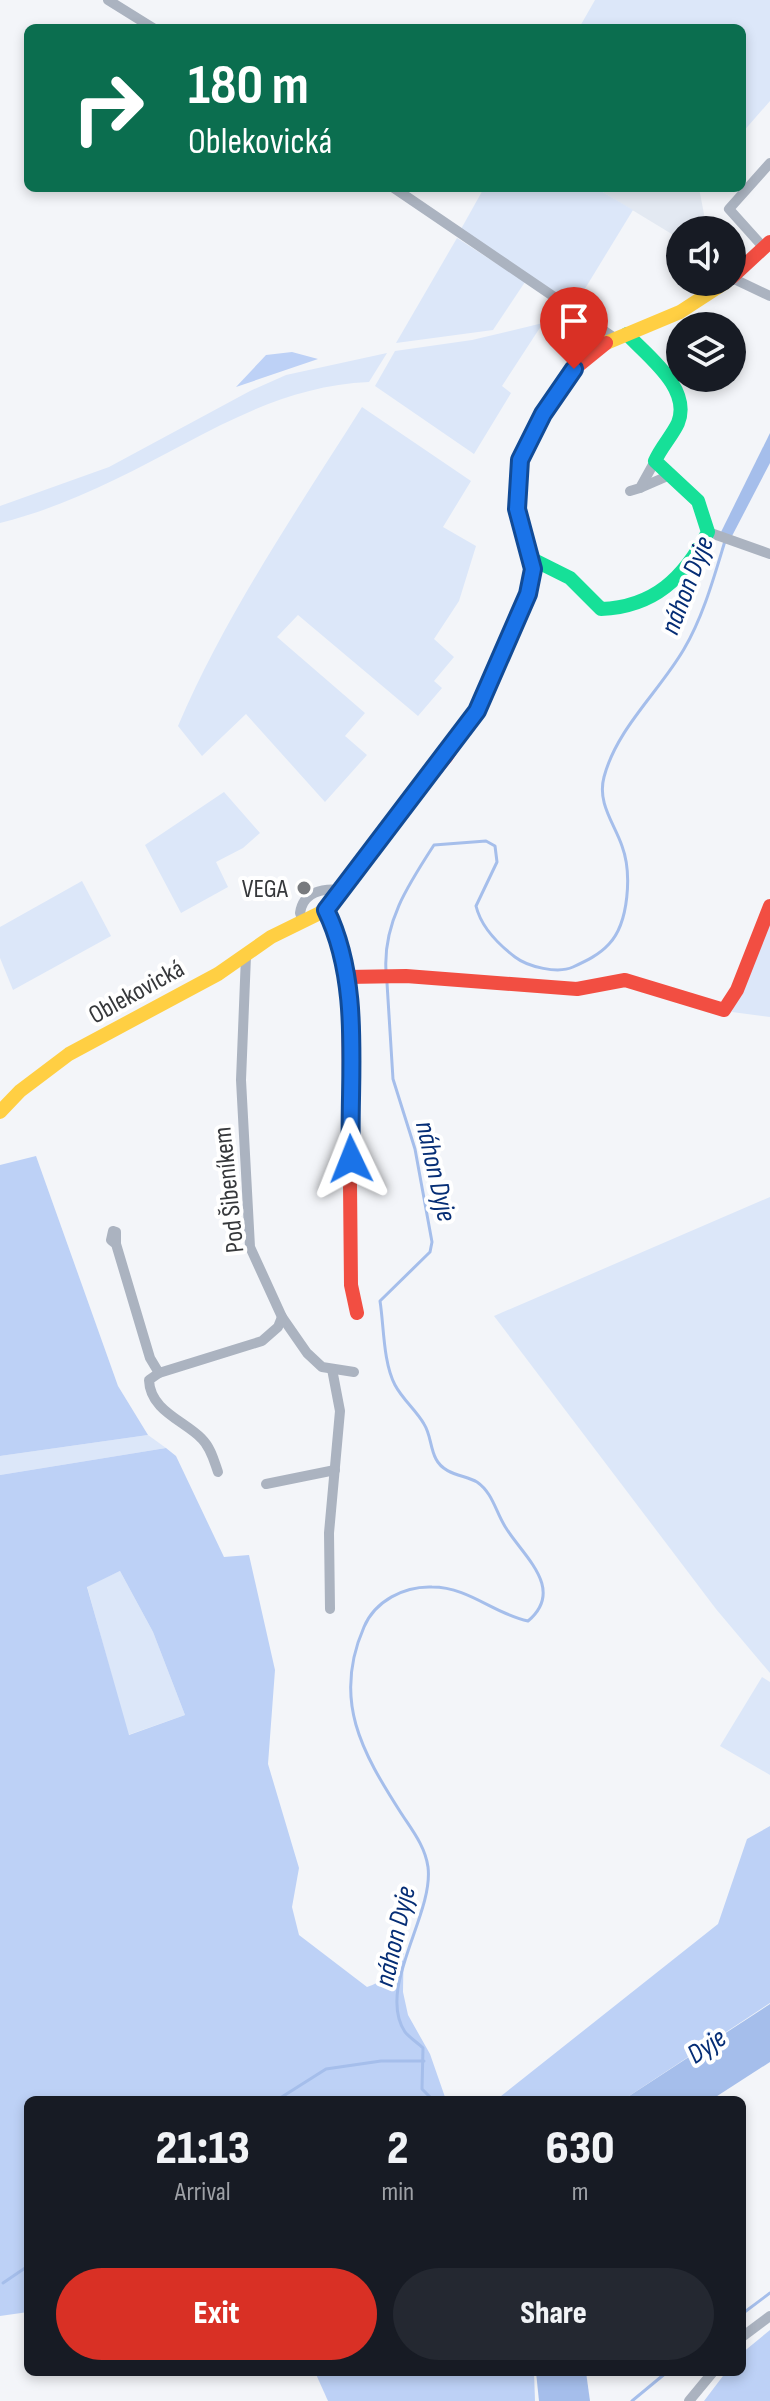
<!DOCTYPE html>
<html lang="en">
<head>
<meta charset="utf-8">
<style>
  :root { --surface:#171b24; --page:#242831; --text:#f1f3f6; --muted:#9ea1a6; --accent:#d93025 }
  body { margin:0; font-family:"Sofia Sans Condensed",sans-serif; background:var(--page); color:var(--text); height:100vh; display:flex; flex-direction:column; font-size:30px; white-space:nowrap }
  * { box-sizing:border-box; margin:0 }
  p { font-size:26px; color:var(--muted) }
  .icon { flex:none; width:44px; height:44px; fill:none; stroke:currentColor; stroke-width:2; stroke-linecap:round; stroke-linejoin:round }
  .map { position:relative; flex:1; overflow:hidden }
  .details { position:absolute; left:24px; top:2096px; width:722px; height:280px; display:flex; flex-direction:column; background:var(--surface); border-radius:12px; box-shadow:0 4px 12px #0003 }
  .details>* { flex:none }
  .banner { position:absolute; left:24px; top:24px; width:722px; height:168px; border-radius:12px; box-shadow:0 4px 12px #0003; background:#0b6e4f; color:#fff; overflow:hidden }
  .fabs { position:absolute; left:666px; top:216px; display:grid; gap:16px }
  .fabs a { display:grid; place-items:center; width:80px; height:80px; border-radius:50%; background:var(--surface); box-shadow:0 4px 12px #0003; font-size:40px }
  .pin { position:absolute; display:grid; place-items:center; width:68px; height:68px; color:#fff; margin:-82px -34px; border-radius:50% 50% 50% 0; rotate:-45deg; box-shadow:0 0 8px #0007 }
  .pin .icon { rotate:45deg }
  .me { position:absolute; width:88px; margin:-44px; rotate:358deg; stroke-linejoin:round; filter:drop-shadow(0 0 6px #0008) }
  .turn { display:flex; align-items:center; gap:28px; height:168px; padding:0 32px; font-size:36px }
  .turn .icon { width:104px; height:104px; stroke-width:2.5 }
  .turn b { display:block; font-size:56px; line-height:68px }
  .eta { display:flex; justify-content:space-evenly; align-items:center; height:136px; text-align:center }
  .eta b { font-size:48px; font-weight:800; line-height:56px }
  .action { display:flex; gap:16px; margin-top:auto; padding:16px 32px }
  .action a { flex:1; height:92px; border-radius:48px; background:var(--accent); color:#fff; font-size:32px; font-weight:800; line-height:92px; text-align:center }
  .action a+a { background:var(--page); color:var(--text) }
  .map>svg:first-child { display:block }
</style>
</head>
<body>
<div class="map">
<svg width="770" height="2401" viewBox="0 0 770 2401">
  <rect width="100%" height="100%" fill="#f3f5f9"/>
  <polygon fill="#e3e9f2" points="596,188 699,188 707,230 680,230 680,239"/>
  <g fill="#dce7f9">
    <polygon points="595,0 770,0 770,101 742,133 742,28 579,28"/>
    <polygon points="484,188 596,188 633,210 575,305 461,229"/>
    <polygon points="457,238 525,282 493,330 396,343"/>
    <polygon points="543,323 502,386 511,393 474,454 375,386 395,351 472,340"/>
    <path d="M387,353l-18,29c-97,4 -171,58 -255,98 -37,18 -74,33 -114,43v-17l109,-39 141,-76 36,-16z"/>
    <path d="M362,407l109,74 -28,46 33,19 -17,55 -25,38 20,18 -20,24 8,7 -24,28 -120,-101 -21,22 88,76 -20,23 22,19 -42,47 -79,-88 -44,42 -24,-30c48,-112 119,-216 184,-319z"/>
    <polygon points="224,792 260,833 243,848 216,862 228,887 181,913 145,845"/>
    <polygon points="82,881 111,936 13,990 0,958 0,927"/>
    <polygon points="770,913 770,1017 732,1012 734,1003"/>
    <polygon points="770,1197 770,1673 716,1609 494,1316"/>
    <polygon points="148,1435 166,1448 0,1475 0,1456"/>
    <polygon points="120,1571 153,1632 185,1715 128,1735 87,1586"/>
    <polygon points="762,1677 770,1682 770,1775 720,1746"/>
  </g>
  <g fill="#bdd1f6" fill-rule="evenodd">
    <polygon points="292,352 318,359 236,387 266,355"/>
    <polygon points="36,1156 118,1386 148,1435 0,1456 0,1165"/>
    <path d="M166,1448l10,8 48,101 25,-2 26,115 -7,94 31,104 -7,39 7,28 68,52c32,-11 21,-27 27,-55l10,-5 -1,65 5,23 22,39 16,46h-418v212l-28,4v-841zM120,1571l33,61 32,83 -56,20 -42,-148z"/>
    <polygon points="770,1826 770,2003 623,2100 496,2100 718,1924 747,1839"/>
    <polygon points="770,2330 770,2401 704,2401 726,2372 742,2372 742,2353"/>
    <polygon points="315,2372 534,2372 535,2401 328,2401"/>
  </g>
  <g fill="#a5beeb">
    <polygon points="770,433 770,463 732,536 721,532"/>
    <polygon points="770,2004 770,2062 711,2100 623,2100"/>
    <polygon points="536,2372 586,2372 590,2401 539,2401"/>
  </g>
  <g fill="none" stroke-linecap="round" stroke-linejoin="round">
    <g stroke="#a5beeb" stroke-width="3">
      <path d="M386,971c-3,-48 22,-86 48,-126l52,-4 9,5 2,16 -21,44c5,21 22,38 39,51 13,10 43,17 58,10 13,-6 26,-12 36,-23 20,-21 23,-71 13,-98 -8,-23 -25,-43 -18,-69 13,-49 55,-85 80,-128 19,-32 30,-72 41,-108"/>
      <path d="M387,983l6,96 22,70 17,93 -2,10 -50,49c4,25 3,61 15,84 8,15 21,25 29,39 7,11 6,24 12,35 8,16 29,16 41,23 16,11 19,31 29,46 17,28 60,61 22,93 -34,-7 -59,-34 -96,-34 -28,-1 -57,14 -68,40 -32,73 -2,125 37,186 11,17 24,33 27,54 6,48 -52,121 -23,165 5,6 13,11 18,16l-1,41 11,11"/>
      <polyline points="277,2100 326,2069 381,2061 424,2061"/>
      <polyline points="3,2283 28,2266"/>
      <polyline points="742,2314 770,2293"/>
      <polyline points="632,2401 667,2372"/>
    </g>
    <g stroke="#abb3c0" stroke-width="10">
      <polyline points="108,0 153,28"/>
      <polyline points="394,188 616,339"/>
      <polyline points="764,248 729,209 770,163"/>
      <polyline points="732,278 770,296"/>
      <polyline points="640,488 670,475"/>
      <polyline points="630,491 640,488 655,461"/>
      <polyline points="708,532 770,554"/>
      <path d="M303,922l-3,-9c3,-21 22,-25 41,-23"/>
      <polyline points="246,956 241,1080 250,1247 282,1317 307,1353 322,1367 354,1372"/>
      <polyline points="116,1244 111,1240 113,1231 116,1232 116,1244 150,1358 159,1373 262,1341 278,1327 282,1317"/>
      <path d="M159,1373l-10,7c1,31 36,41 53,59 9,9 12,22 16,33"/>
      <polyline points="266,1484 335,1470"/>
      <polyline points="330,1609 329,1533 340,1411 332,1369"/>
      <polyline points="742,2337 770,2316"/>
      <polyline points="689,2401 713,2372"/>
    </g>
    <path stroke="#16e098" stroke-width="14" d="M530,558l40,20 31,31c53,-2 83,-31 107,-77l-10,-31 -43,-40c6,-14 17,-25 23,-38 14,-35 -31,-67 -51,-89"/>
    <g stroke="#ffcf43" stroke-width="14">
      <polyline points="606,343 680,312 726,282"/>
      <polyline points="0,1112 20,1091 69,1054 218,974 271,937 326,910 396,817"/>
    </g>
    <g stroke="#f24e42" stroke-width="14">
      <polyline points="732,277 770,242"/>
      <polyline points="396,817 446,757 477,711 528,594 533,569 517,509 520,460 543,414 574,369 606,343"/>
      <polyline points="326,910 340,945 348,981 351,1285 357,1313"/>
      <polyline points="347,977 406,976 577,989 625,980 724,1010 737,990 770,906"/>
    </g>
  </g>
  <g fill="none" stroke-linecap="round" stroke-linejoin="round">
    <defs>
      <path id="route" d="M351,1159c-3,-82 12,-173 -25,-249l151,-199 51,-117 5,-25 -16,-60 3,-49 23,-46 31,-45"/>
    </defs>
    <use href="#route" stroke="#114b97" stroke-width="20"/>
    <use href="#route" stroke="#1a73e8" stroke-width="14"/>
  </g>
  <circle fill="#787a7e" stroke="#fff" stroke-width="3" cx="304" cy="888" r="8"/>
  <g text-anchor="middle" stroke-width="8" stroke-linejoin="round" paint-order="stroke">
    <g font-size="26" fill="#36383b" stroke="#fff" text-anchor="end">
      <text x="288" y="897">VEGA</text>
    </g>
    <g font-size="26" fill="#36383b" stroke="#fff">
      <text transform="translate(136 991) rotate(-29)" y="9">Oblekovická</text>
      <text transform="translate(228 1190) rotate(-96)" y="9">Pod Šibeníkem</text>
    </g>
    <g font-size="28" font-style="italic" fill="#052d75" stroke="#fff">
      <text transform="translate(686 585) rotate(-69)" y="10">náhon Dyje</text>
      <text transform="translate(437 1171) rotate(77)" y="10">náhon Dyje</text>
      <text transform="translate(394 1936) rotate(-77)" y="10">náhon Dyje</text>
      <text transform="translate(706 2045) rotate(-34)" y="10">Dyje</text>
    </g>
  </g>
</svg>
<div class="fabs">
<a><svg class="icon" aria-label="sound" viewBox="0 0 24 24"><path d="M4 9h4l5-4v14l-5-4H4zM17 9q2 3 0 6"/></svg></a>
<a><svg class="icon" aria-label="layers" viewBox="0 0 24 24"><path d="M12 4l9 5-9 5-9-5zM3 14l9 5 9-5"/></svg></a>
</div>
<div class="pin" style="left:574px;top:369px;background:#d93025"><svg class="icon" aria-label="arrive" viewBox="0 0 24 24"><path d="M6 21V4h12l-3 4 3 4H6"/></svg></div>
<svg class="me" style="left:351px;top:1159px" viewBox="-20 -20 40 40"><path d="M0-17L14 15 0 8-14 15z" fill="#1a73e8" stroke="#fff" stroke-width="4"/></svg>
<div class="banner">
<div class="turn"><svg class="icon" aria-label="right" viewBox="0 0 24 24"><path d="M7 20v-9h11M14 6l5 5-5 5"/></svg><div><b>180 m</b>Oblekovická</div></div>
</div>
<section class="details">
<div class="eta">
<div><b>21:13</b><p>Arrival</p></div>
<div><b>2</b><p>min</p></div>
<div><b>630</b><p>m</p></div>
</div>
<div class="action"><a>Exit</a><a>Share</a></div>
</section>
</div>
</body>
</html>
